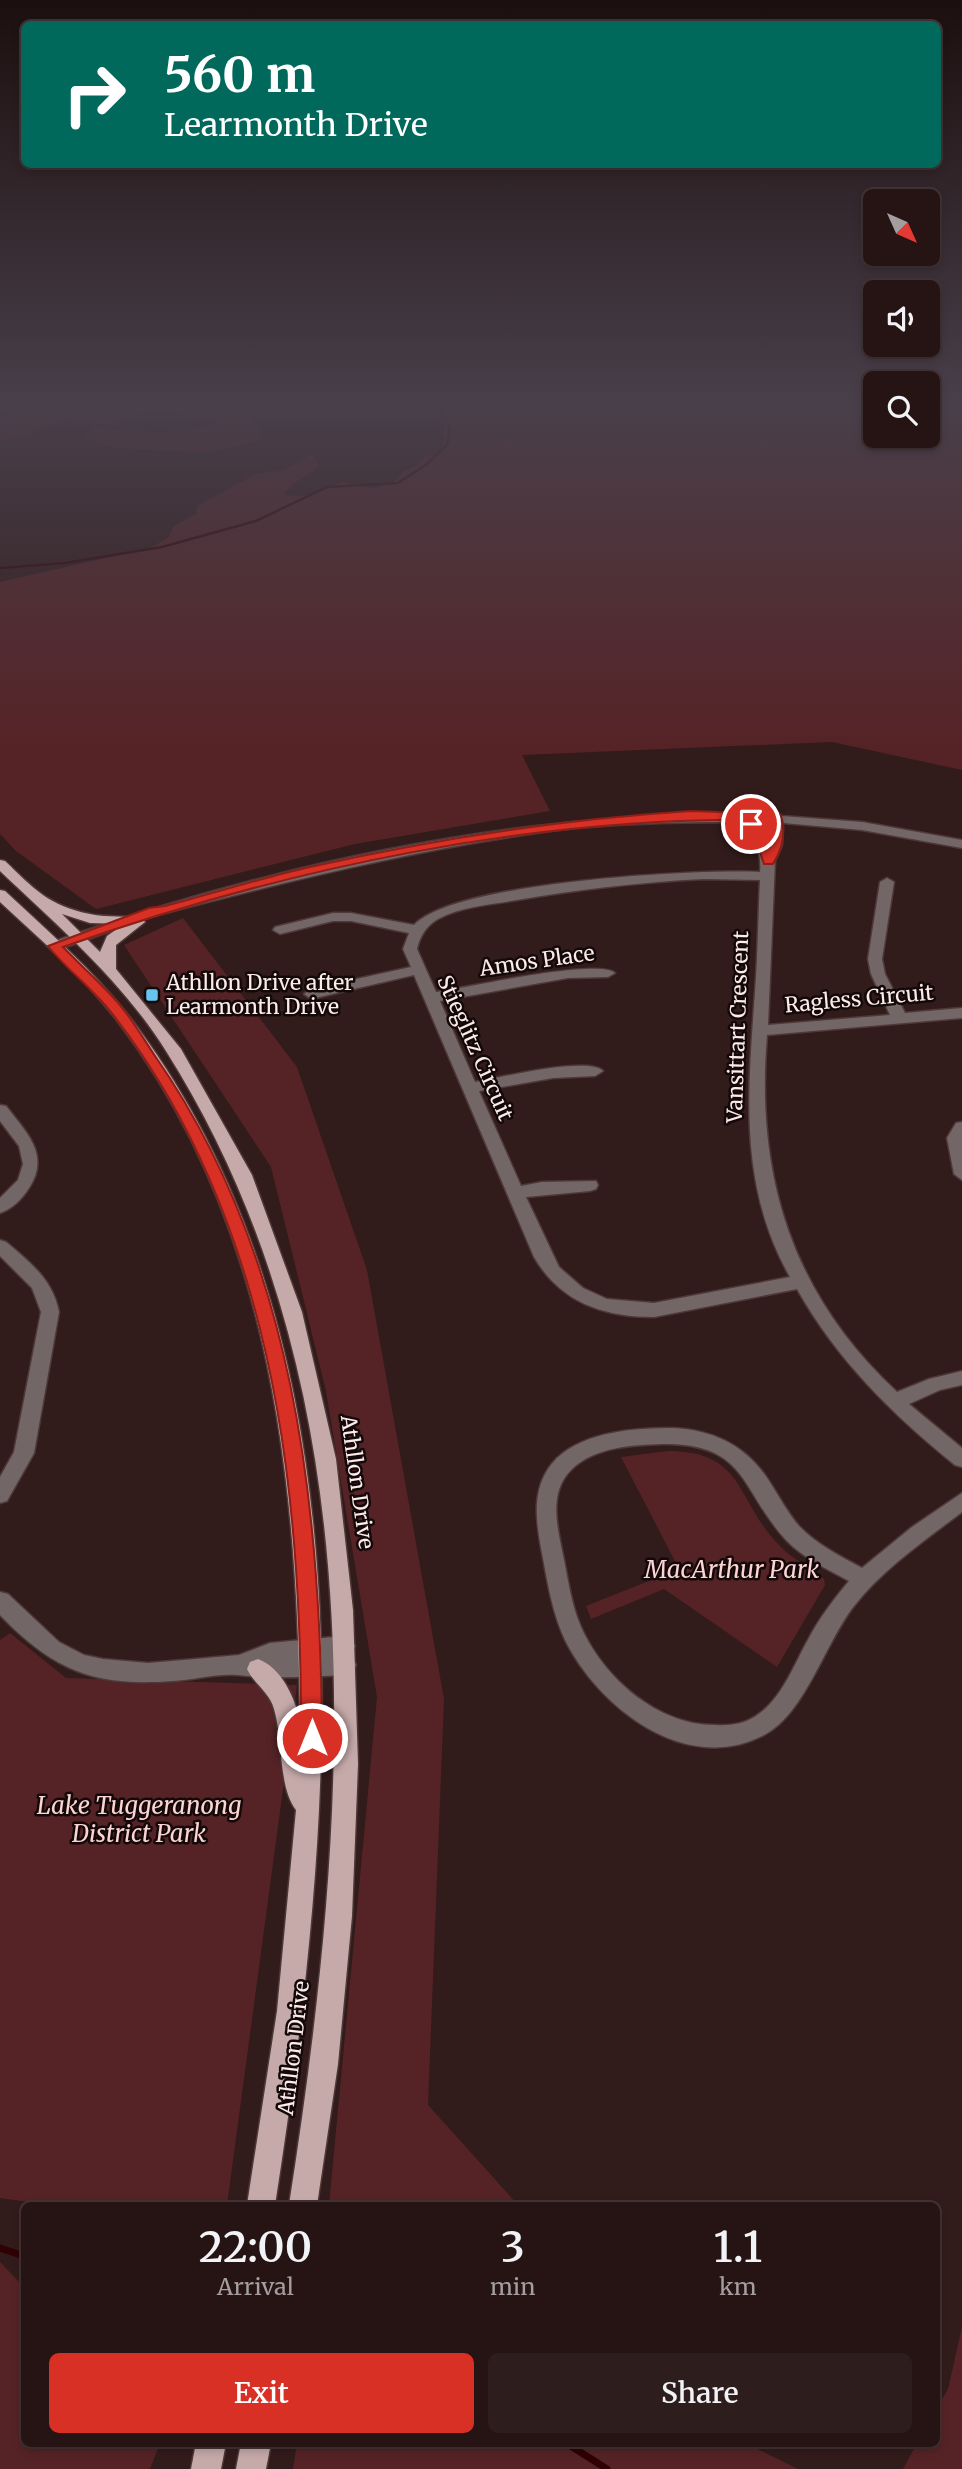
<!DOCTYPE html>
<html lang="en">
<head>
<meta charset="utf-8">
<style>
  :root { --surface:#261414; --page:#2e1d1d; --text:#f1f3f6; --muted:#a49ea0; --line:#423334; --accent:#d93025 }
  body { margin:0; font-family:Merriweather,serif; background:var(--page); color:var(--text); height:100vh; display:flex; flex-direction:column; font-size:26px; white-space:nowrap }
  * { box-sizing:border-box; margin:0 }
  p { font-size:23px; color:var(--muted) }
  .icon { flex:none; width:38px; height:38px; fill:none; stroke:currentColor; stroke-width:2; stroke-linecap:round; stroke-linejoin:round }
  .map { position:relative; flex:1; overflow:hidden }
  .side { position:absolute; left:21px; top:2202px; width:919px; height:245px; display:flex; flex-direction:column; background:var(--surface); border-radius:10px; box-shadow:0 4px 10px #0003,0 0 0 2px var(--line) }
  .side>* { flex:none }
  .hud { position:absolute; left:21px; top:21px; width:920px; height:147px; border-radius:10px; box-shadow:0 4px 10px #0003,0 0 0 2px var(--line); background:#00695c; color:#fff; overflow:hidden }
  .needle { width:46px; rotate:135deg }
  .tools { position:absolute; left:863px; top:189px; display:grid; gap:14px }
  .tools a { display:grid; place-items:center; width:77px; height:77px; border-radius:10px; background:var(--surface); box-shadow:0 4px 10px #0003,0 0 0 2px var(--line); font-size:35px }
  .pin { position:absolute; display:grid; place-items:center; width:60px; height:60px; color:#fff; margin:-30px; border:4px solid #fff; border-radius:50%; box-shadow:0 2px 7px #0007 }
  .me { position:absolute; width:77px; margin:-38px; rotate:0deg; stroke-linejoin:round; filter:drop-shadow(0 0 5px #0008) }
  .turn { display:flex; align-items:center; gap:24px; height:147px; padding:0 28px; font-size:32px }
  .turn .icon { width:91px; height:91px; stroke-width:2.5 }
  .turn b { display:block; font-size:49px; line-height:60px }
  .eta { display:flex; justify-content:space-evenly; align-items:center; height:119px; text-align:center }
  .eta b { font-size:42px; font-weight:600; line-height:49px }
  .button { display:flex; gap:14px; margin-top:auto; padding:14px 28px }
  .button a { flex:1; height:80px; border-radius:10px; background:var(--accent); color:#fff; font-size:28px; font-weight:600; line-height:80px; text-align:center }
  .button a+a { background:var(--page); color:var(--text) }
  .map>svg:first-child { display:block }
</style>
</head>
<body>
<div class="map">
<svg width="962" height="2469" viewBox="0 0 962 2469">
  <rect width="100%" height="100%" fill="#321b1b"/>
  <g fill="#552326">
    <path d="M4,400h48l23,10h23l-5,-7 -10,-3 135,3 29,8 18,28 -56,13 -93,-4 -31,-10 7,-9c46,1 81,9 127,-6l-17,-6 -42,-4 -22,1 -17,5 -8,5 -49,-3 -24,7 -12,9 -28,3v-20l14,-2 -14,-9v-7z"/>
    <path d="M451,400h424v36h53v-36h34v370l-130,-28 -310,13 28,56 -195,33 -259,65 -80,-58 -16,-17v-252l150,-34 18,-10 6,-12 22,-12 1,-8 59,-32 27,-4 29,-15 8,11c-11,10 -30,16 -36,29l19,1 40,-14 29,6 21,-5 11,-12 11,-4 10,-11 13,-3 6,-9v-31z"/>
    <polygon points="183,918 297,1067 367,1270 444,1699 428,2105 518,2205 329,2205 377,1697 326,1391 271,1167 124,945"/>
    <path d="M668,1451c76,0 68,48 109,92 13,15 32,23 47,36l1,6 -48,82 -113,-78 -73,30 -5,-13 93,-37 -58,-112z"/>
    <polygon points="10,1633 66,1678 297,1685 227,2205 51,2205 0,2198 0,1640"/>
    <polygon points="0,2262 24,2287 24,2443 160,2443 150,2469 0,2469"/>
    <polygon points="962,2327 962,2469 903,2469 917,2443 936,2443 936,2409 948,2389"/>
    <polygon points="297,2443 745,2443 798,2469 293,2469"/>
  </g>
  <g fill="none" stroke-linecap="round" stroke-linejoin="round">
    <polyline stroke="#2f0004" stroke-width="2.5" points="0,568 65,563 162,547 256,521 327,487 398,483 427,464 447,445 450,431 442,409 448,405 447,400"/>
    <g stroke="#2f0004" stroke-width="7">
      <polyline points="0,2248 24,2256"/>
      <polyline points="566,2443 607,2469"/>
    </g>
    <defs>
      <g id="minor">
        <path d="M735,811c12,4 30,6 41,1l6,4 80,6 100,18v8l-100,-18 -79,-7 -1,22 -7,16 -7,164 122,-10 -19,-41 -3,-15 12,-77 7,-4 7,4 -12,77 3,15 20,39 57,-5v10l-195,17c-12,140 25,260 130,357l32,-13 33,-8v14l-22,5 -31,14 53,44v19l-7,-2c-63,-51 -118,-105 -158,-176l-143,28c-51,0 -94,-15 -120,-60l-120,-282 -103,24 -7,-5 7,-5 100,-22 -8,-18 6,-16 -58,-12h-18l-53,13 -7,-4 2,-3 58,-14h18l63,12c40,-43 283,-56 346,-53 2,-20 -6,-39 -22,-50 -60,0 -120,1 -180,8 -137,18 -270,51 -404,86 -34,9 -66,26 -100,34l-7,-4 2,-3c217,-76 449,-128 680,-129zM755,822h15l-1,21zM704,879l56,1c-2,37 -2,74 -5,112 -7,100 -17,193 35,285l-136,26 -47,-4 -24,-11 -24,-21 -33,-70 64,-6 6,-2 2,-4 -2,-4 -54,1 -21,4 -42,-95 74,-13 42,-2 8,-5c-14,-15 -105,7 -128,11l-35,-81 128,-23 40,-1 7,-4c-16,-15 -151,15 -179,19l-19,-43c3,-13 9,-23 21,-30 22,-12 49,-14 73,-18 64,-11 128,-19 193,-22z"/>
        <path d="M0,1105l6,1c20,26 45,49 23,82 -7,11 -17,21 -29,25v-15l18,-18 5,-16 -4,-18 -19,-25z"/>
        <polygon points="962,1122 962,1180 954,1174 947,1138 956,1123"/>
        <path d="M0,1240l6,2c24,20 47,38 53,70l-25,141 -27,48 -7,2v-26l14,-25 27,-140 -9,-24 -32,-32z"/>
        <path d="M673,1428c41,2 74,18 96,53 10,15 18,31 30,45 17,18 41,30 63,42l50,-41 50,-34v19c-38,29 -78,56 -108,94 -29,37 -49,108 -90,129 -78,41 -165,-27 -199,-95 -12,-26 -17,-54 -22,-82 -7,-35 -14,-72 14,-100 29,-27 79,-30 116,-30zM662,1444c86,-1 78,46 124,96 17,18 41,29 63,41 -15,18 -29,36 -40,57 -15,26 -26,60 -53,78 -12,8 -27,10 -41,9 -58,0 -111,-47 -134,-98 -10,-23 -13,-48 -18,-72 -6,-29 -15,-63 9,-86 23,-22 60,-24 90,-25z"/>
        <path d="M0,1592l8,2 51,48 25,13 19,4 45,4 47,-4 44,-4 31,-12 74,-7 8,3 3,7 -3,7 -7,2 8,3 3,7 -3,7 -8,3c-37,2 -71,4 -107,0 -20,-2 -45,5 -65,6 -78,6 -119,-10 -173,-66z"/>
      </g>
      <g id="major">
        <path d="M0,860l5,1c29,28 44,45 85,53 18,4 37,1 53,5l2,3 -29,23v24l65,80 71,126 50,137 34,147 17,151 5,154 -6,152 -14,148 -21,141h-28c60,-383 94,-811 -123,-1154 -43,-69 -108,-125 -166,-180zM62,914l28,9 34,1 -17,12 -7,16z"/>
        <path d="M0,890l5,1c47,44 95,85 133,137 241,327 196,798 137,1177h-28l30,-194 19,-201c-18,-23 -13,-72 -22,-101 -4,-16 -20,-25 -27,-40l3,-7 8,-3c24,9 37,39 42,62v-2c-3,-242 -30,-497 -181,-696 -35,-46 -78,-83 -119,-121z"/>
        <polygon points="196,2443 226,2443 221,2469 191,2469"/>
        <polygon points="241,2443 271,2443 266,2469 236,2469"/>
      </g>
    </defs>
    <use href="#minor" stroke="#4e3838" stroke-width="3"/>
    <use href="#major" stroke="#4e3838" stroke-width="3"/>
    <use href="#minor" fill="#736666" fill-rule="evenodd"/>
    <use href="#major" fill="#c6aaaa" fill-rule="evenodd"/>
  </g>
  <linearGradient id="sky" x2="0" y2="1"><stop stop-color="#1c0f0f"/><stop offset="0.54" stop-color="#493f4a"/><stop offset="1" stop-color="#493f4a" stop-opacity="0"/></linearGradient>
  <rect width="962" height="746" fill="url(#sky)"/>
  <path fill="#d93025" stroke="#8d1f18" stroke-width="2" d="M691,811l89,3c7,17 2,35 -7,50h-9l-8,-24 -11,-16 11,-2 13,23 1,-25c-237,-4 -484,48 -707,127 18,19 39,37 56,57 13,15 24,34 36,52 138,198 166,447 167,682l-3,7 -7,3 -8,-3 -3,-7c1,-219 -21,-446 -132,-640 -17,-29 -38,-61 -59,-87 -19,-24 -44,-42 -62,-65l101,-38 16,-2c49,-13 97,-28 145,-39 126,-28 253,-48 381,-56z"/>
  <rect fill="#65c5ef" stroke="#130909" stroke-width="2.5" x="145" y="988" width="14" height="14" rx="3.5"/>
  <g text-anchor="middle" stroke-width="5" stroke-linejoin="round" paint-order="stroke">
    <g font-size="21" fill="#fcebea" stroke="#130909">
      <text transform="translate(537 961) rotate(-8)" y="7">Amos Place</text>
      <text transform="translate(859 999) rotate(-5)" y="7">Ragless Circuit</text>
      <text transform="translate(738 1027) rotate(-88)" y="7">Vansittart Crescent</text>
      <text transform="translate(475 1048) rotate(66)" y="7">Stieglitz Circuit</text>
      <text transform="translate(357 1482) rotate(82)" y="7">Athllon Drive</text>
      <text transform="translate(294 2048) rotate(-83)" y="7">Athllon Drive</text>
    </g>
    <g font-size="21" fill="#fcebea" stroke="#130909" text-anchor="start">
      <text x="166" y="990">Athllon Drive after<tspan x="166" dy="24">Learmonth Drive</tspan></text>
    </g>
    <g font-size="24" font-style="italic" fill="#fdd4d4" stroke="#130909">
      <text x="732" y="1578">MacArthur Park</text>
      <text x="139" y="1814">Lake Tuggeranong<tspan x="139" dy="28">District Park</tspan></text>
    </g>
  </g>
</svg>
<div class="tools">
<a><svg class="needle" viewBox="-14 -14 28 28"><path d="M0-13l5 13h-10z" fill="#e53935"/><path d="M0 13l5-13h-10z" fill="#a49ea0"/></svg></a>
<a><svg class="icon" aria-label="sound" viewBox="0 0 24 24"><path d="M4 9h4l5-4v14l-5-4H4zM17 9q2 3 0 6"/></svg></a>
<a><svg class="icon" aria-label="search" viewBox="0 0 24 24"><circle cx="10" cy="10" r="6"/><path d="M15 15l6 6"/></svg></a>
</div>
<div class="pin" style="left:751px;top:824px;background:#d93025"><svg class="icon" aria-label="arrive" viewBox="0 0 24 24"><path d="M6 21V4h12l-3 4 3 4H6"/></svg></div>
<svg class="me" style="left:312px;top:1738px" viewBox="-20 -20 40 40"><circle r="17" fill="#d93025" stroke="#fff" stroke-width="3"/><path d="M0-11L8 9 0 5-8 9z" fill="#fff"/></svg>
<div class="hud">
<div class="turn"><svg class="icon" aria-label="right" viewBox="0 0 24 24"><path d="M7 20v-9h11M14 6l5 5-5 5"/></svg><div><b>560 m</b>Learmonth Drive</div></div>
</div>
<section class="side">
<div class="eta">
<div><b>22:00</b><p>Arrival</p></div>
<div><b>3</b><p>min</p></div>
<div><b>1.1</b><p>km</p></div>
</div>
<div class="button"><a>Exit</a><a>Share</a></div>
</section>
</div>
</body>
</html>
